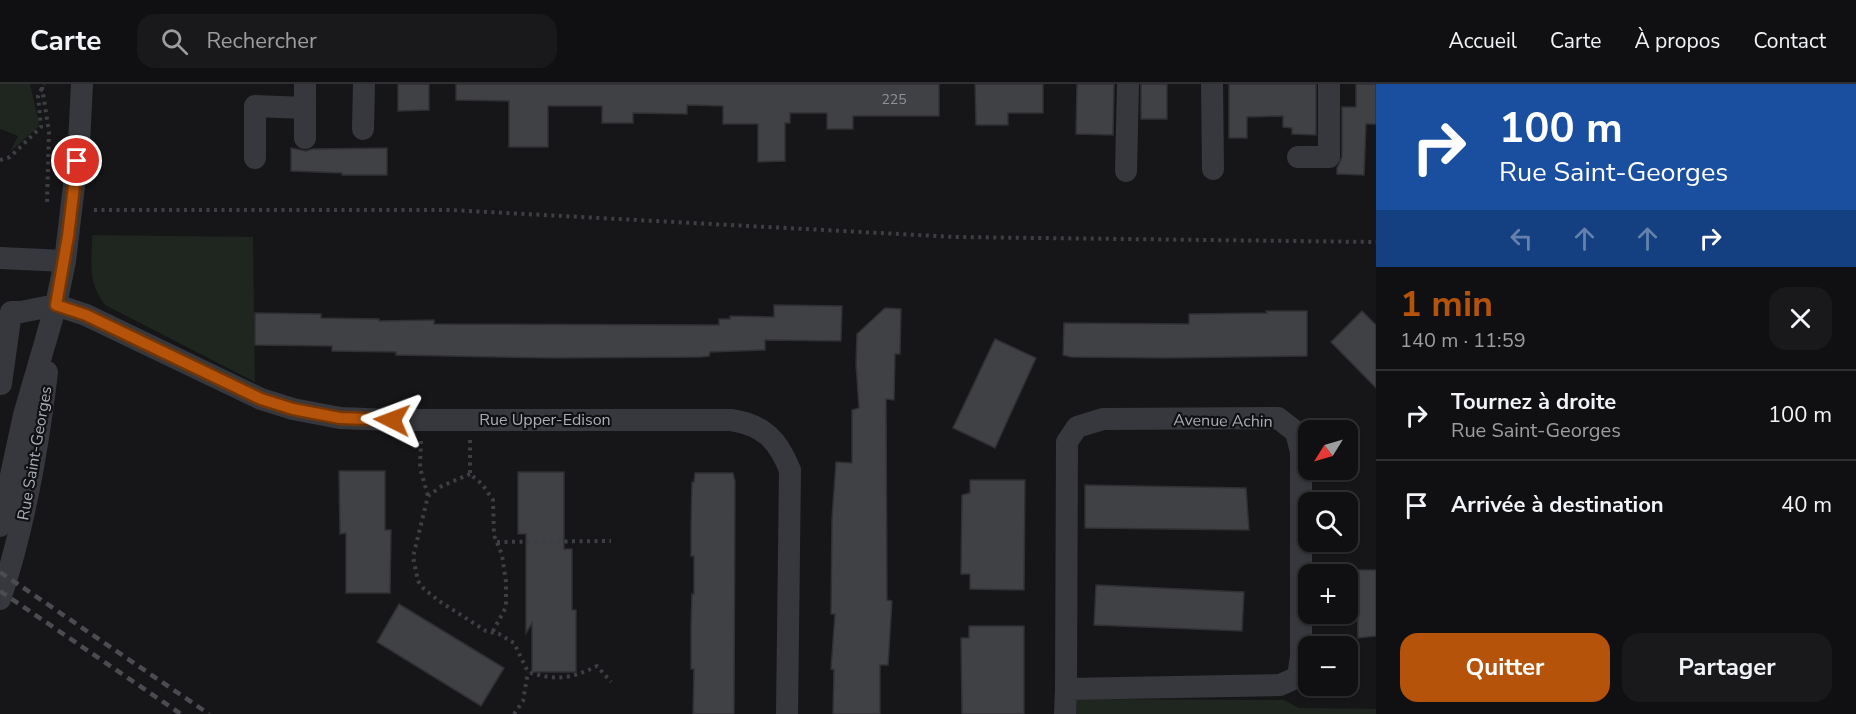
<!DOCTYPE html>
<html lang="fr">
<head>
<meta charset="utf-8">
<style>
  :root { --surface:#101012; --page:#19191b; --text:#f1f3f6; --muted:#9c9d9f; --line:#303032; --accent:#b45309 }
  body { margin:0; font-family:"Nunito Sans",sans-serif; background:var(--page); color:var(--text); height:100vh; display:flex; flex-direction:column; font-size:22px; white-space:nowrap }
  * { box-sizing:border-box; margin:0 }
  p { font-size:20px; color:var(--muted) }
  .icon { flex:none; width:33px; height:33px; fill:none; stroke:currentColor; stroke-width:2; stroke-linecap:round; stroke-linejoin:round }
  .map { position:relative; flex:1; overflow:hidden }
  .drawer { display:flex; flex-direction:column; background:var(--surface); width:480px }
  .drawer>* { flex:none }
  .hud { background:#1a4fa0; color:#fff; overflow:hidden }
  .needle { width:39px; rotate:233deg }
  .fabs { position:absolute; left:1298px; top:336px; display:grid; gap:12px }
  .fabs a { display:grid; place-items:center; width:60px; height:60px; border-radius:12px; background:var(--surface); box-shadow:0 2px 4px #0004,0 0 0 2px var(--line); font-size:30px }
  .pin { position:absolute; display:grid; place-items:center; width:51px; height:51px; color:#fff; margin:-26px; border:3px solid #fff; border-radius:50%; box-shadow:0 2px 6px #0007 }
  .me { position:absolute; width:66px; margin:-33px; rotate:273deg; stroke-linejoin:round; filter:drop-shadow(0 0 4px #0008) }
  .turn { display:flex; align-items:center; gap:21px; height:126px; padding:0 24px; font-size:27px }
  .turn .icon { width:78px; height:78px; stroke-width:2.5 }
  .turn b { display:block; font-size:42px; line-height:51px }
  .lanes { display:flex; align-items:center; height:57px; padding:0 24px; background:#0003; justify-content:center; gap:30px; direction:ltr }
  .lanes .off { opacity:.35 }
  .round { display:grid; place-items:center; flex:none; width:63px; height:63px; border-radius:18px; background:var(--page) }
  .summary { display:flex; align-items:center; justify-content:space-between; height:102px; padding:0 24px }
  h1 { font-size:36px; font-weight:700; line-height:45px; color:var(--accent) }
  .cta { display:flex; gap:12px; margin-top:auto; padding:12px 24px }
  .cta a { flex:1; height:69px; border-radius:18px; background:var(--accent); color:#fff; font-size:24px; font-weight:700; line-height:69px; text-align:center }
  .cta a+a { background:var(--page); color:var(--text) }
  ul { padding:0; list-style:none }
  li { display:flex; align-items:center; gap:18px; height:90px; padding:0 24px; border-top:2px solid var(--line) }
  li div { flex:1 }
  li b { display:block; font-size:22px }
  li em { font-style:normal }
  header { display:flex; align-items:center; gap:36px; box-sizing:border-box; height:84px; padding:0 30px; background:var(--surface); border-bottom:2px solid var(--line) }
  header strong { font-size:28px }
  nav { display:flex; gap:33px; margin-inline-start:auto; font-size:21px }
  .search { width:420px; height:54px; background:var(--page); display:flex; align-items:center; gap:15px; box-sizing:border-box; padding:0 21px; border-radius:18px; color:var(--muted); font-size:22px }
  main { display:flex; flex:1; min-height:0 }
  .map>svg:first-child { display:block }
</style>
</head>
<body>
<header>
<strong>Carte</strong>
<div class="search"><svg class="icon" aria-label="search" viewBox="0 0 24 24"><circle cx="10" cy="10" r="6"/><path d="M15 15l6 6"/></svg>Rechercher</div>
<nav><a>Accueil</a><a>Carte</a><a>À propos</a><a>Contact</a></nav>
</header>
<main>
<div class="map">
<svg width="1376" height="630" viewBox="0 0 1376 630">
  <rect width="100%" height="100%" fill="#161618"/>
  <g fill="#1e261f">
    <polygon points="0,0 30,0 39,39 38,43 10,68 18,52 0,45"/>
    <path d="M92,151l161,2 2,145 -150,-77c-18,-24 -13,-41 -13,-70z"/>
    <polygon points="1071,615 1284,616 1299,624 1376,625 1376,630 1071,630"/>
  </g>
  <g fill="#404145" stroke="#303034" stroke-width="1.5">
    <polygon points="398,0 429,0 429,26 398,27"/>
    <polygon points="456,0 939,0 939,32 853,32 853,45 827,45 827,29 790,29 790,39 785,39 785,77 758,78 758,40 723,40 723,22 687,21 687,30 633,29 633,39 602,39 602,22 548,22 548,63 509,63 509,17 456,16"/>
    <polygon points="975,0 1043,0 1043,29 1008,29 1008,41 976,41"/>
    <polygon points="1077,0 1114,0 1113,51 1076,50"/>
    <rect x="1141" y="0" width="26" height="35"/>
    <polygon points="1229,0 1316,0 1316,51 1292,50 1292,44 1283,43 1283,32 1247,33 1247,54 1229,54"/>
    <polygon points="1356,0 1376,0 1376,40 1366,40 1364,91 1337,90 1337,84 1342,73 1342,23 1356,23"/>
    <polygon points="291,64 306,67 313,65 387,64 387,91 342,91 342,89 291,87"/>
    <polygon points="774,221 842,222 841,257 765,256 765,266 710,268 709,272 701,273 553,274 396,271 396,268 332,267 332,262 255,261 255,229 321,230 321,234 379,235 379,237 434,236 434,240 719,241 719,235 730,235 730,232 774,233"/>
    <polygon points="885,224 901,225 900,270 895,270 894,316 886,315 887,516 892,517 888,581 880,581 880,630 833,630 834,586 831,585 835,530 831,530 832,434 836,378 852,379 852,326 859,324 856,280 857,250"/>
    <polygon points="1266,227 1307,227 1307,272 1166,274 1071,273 1063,271 1064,239 1189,240 1189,230 1267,229"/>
    <polygon points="1362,227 1376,241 1376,304 1331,258"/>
    <polygon points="995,255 1036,274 995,364 953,344"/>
    <polygon points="339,387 385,387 385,446 391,446 390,509 346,509 346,449 340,450"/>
    <polygon points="518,388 564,388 564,465 572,465 572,526 576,526 576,588 532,588 532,539 526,549 526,450 518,450"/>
    <polygon points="695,389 733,389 735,397 734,630 693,630 694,585 691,585 691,544 692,510 694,510 694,472 691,472 691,446 692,398 694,398"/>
    <polygon points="970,396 1025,396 1024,506 970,505 970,490 961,490 962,411 970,409"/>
    <polygon points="1085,401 1246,404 1249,446 1085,444"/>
    <polygon points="1357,486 1376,486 1376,552 1358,554"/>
    <polygon points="1096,501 1244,508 1242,547 1094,541"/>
    <polygon points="399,520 504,584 481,622 377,558"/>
    <polygon points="969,542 1024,542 1024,630 962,630 961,554 969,554"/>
  </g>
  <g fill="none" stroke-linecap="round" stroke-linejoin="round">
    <g stroke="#3d3f44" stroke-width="4" stroke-dasharray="3 4.5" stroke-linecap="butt">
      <polyline points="42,3 49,48 47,118"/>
      <polyline points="0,76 10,73 41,43 38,12 44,0"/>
      <polyline points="94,126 450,126 955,153 1376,158"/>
      <polyline points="470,356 470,390 482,400 493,416 494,451 502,471 506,498 506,523 492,549"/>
      <polyline points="421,357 420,384 428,412"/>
      <path d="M470,390l-28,12 -14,10 -15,61 5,24 6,8 15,12 47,30 13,3 15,9 14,29c28,9 43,7 69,-6l14,16"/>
      <polyline points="497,458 611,457"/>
      <polyline points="514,630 523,617 528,588"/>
    </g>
    <g stroke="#37383d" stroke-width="22">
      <polyline points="1212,0 1213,85"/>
      <polyline points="363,45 364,0"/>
      <polyline points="305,54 305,0"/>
      <polyline points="1298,73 1329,73 1329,0"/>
      <polyline points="255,74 255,22 305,24"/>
      <polyline points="1126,87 1128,0"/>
      <polyline points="0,174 65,177"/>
      <path d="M1,300l10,-72h10l35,-7 30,10 175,84 32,10 47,9 52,2h339c33,5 47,20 59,50l-3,244"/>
      <polyline points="0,442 24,331 56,221 65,177 79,60 82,0"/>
      <path d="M0,515c25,-73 38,-151 47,-227"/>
      <polyline points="1065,630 1066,605 1067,358 1077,343 1103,335 1278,334 1296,348 1301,368 1301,572 1298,593 1280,601 1066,605"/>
    </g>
    <g stroke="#4a4c52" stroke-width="4.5" stroke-dasharray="8 6" stroke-linecap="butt">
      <polyline points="0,488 209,630"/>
      <polyline points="0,507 181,630"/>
    </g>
  </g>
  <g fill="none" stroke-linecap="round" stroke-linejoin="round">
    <defs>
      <polyline id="route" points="77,77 68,152 56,221 86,231 261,315 293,325 340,334 392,336"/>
    </defs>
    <use href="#route" stroke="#753606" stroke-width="15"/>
    <use href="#route" stroke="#b45309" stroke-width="10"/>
  </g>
  <g text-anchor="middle" stroke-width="4.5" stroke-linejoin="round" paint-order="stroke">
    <g font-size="14" fill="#8e929b">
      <text x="894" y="20">225</text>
    </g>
    <g font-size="16" fill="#a8adb8" stroke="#111113">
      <text x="545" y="341">Rue Upper-Edison</text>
      <text transform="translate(1223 336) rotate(1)" y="6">Avenue Achin</text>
      <text transform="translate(34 369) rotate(-80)" y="6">Rue Saint-Georges</text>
    </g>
  </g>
</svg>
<div class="fabs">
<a><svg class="needle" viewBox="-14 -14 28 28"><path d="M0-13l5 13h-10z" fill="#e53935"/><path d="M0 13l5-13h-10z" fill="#9c9d9f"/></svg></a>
<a><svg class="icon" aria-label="search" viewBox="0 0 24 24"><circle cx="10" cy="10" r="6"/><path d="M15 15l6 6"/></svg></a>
<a>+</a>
<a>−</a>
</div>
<div class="pin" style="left:77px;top:77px;background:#d93025"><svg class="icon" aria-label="arrive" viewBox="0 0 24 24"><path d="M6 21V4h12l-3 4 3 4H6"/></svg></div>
<svg class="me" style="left:392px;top:336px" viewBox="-20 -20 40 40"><path d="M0-17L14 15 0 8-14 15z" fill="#b45309" stroke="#fff" stroke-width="4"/></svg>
</div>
<section class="drawer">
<div class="hud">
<div class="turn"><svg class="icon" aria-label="right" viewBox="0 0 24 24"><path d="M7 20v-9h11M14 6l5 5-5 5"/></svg><div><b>100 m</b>Rue Saint-Georges</div></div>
<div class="lanes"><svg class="icon off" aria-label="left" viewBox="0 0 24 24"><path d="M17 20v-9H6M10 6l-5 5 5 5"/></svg><svg class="icon off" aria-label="ahead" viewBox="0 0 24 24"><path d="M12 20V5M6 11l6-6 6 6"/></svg><svg class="icon off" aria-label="ahead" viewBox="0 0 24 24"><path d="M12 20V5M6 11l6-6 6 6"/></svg><svg class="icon" aria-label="right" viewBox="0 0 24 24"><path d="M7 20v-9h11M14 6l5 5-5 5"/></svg></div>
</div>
<div class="summary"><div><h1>1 min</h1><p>140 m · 11:59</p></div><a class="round"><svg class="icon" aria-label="close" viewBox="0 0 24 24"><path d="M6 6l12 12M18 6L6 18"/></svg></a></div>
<ul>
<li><svg class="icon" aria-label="right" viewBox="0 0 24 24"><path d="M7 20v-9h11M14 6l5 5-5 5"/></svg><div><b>Tournez à droite</b><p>Rue Saint-Georges</p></div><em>100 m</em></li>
<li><svg class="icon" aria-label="arrive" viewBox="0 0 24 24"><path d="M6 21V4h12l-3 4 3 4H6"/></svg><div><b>Arrivée à destination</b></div><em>40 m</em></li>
</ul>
<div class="cta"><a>Quitter</a><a>Partager</a></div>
</section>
</main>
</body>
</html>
